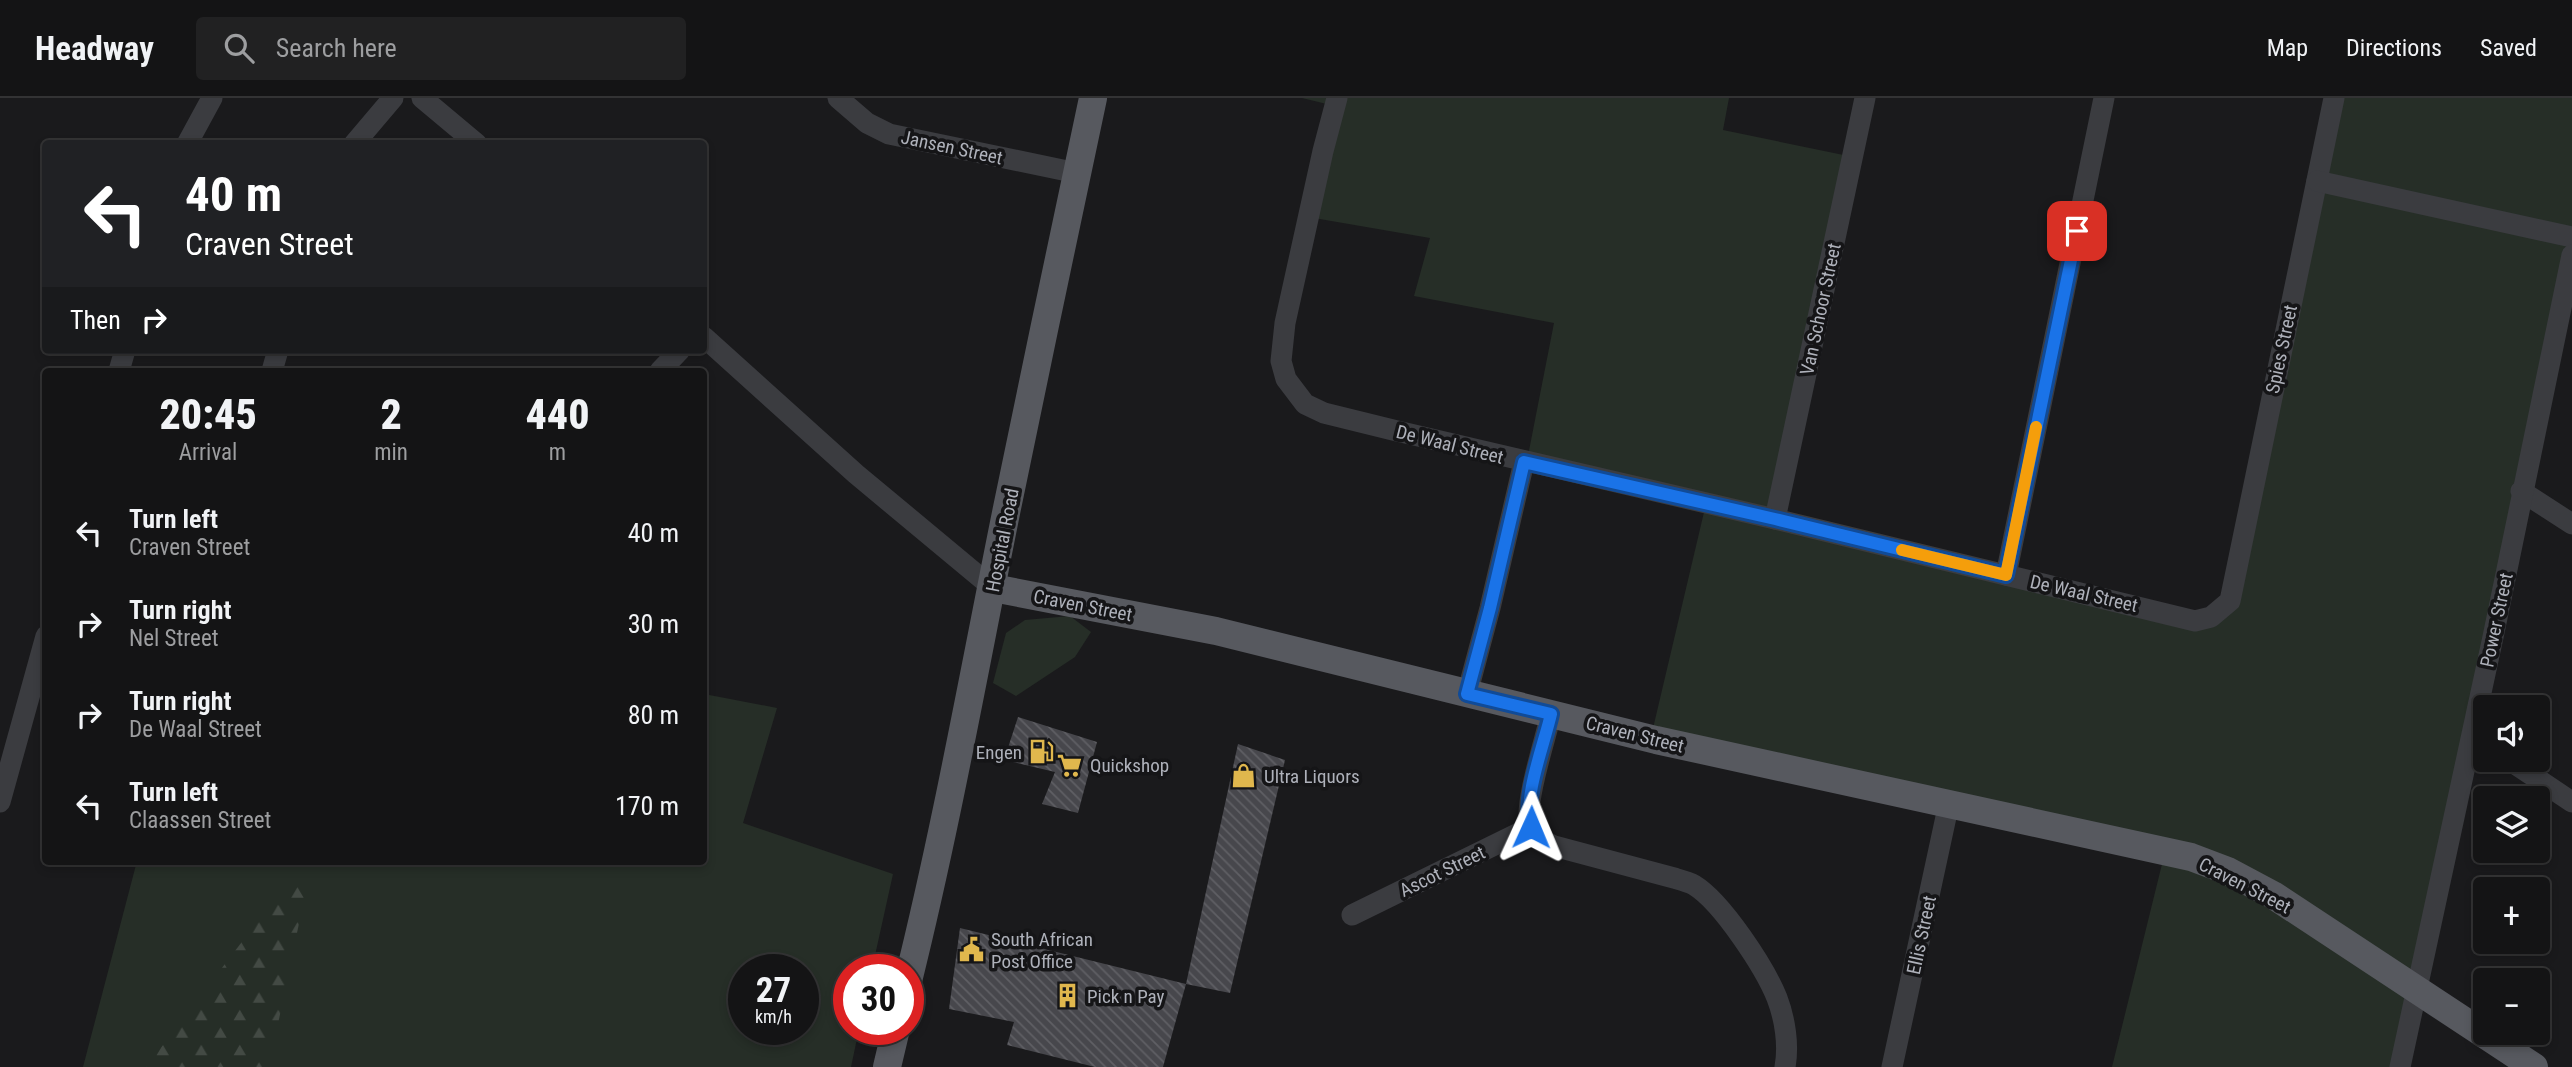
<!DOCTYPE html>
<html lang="en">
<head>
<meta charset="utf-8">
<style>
  :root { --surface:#141415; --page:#212122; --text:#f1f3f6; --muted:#9d9ea0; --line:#333334 }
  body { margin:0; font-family:"Roboto Condensed",sans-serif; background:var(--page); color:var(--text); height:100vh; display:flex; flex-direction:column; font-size:26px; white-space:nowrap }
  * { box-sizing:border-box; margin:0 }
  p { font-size:23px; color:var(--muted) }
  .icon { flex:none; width:38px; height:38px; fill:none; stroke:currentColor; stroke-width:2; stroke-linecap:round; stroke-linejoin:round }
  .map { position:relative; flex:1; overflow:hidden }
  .panel { position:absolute; left:42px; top:270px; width:665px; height:497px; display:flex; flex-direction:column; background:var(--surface); border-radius:7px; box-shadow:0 4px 10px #0003,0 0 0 2px var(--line) }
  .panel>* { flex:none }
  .hud { position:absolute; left:42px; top:42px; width:665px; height:214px; border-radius:7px; box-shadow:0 4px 10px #0003,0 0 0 2px var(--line); background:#202124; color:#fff; overflow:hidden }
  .fabs { position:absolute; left:2473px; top:597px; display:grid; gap:14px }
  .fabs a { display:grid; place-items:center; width:77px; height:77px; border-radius:7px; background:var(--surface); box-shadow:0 4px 10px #0003,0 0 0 2px var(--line); font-size:35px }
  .speed { position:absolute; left:728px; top:856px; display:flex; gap:14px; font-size:35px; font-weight:700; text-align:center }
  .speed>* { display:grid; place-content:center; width:91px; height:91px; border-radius:50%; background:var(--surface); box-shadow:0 4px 10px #0003,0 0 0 2px var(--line); line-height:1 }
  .speed small { font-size:18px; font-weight:400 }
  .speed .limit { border:10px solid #d22; background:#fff; color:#111 }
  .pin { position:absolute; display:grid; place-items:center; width:60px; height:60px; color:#fff; margin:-30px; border-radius:14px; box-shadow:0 4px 10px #0006 }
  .me { position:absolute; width:77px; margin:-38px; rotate:1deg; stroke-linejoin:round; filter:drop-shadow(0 0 5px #0008) }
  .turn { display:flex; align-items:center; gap:24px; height:147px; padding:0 28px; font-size:32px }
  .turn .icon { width:91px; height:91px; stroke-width:2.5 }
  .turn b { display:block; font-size:49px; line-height:60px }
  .then { display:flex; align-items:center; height:66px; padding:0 28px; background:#0003; gap:14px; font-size:26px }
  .eta { display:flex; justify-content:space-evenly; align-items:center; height:119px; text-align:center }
  .eta b { font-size:42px; font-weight:800; line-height:49px }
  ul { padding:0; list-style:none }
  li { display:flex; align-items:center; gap:21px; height:91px; padding:0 28px }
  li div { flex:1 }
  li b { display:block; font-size:26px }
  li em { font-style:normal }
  header { display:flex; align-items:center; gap:42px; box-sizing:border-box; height:98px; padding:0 35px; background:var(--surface); border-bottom:2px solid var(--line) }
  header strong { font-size:33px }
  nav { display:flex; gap:38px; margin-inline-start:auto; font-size:24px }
  .search { width:490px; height:63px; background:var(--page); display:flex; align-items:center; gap:18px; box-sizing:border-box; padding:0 24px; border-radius:7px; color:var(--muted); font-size:26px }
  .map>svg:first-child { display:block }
</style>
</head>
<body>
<header>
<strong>Headway</strong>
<div class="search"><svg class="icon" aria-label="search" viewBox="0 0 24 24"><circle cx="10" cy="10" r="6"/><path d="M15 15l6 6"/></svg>Search here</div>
<nav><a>Map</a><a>Directions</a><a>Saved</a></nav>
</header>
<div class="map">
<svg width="2572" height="969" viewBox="0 0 2572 969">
  <defs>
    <pattern id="forest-firs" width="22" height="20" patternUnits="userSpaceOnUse" patternTransform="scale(1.75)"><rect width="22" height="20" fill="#262e27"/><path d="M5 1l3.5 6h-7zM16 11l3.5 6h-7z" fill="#434a44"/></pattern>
    <pattern id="building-back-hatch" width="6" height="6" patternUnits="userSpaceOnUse" patternTransform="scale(1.75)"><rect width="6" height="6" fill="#47474c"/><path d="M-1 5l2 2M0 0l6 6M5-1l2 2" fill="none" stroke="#5f5f64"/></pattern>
  </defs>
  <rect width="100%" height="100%" fill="#1a1a1c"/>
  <g fill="#262e27" fill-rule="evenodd">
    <polygon points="1302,0 1729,0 1723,32 1858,60 1778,427 2195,525 2234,503 2339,0 2572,0 2572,175 2401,969 2112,969 2163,762 1650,643 1705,410 1526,368 1554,225 1414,198 1430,140 1314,120 1335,8"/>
    <polygon points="1070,518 1091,534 1075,559 1016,598 993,585 1006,535 1025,522"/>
    <path d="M704,596l73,14 -34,115 150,51 -21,95 -23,1v59h10l-8,38h-768l54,-206h567zM744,872h59v59h-59z"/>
  </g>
  <polygon fill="url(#forest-firs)" points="304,763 312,763 269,969 146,969"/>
  <g fill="url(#building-back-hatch)">
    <polygon points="1018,619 1097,644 1078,715 1042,706 1055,674 1004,662"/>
    <polygon points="1238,646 1285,662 1230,895 1186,886"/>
    <polygon points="960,830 1186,886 1163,969 1095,969 1007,947 1014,924 949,911"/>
  </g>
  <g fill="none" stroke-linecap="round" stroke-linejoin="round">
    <g stroke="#3b3c40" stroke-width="21">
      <polyline points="422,0 477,46"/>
      <polyline points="838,0 867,25 889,36 1077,75"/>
      <polyline points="1337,0 1323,53 1285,225 1281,263 1286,281 1305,306 1324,315 1397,333 1775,421 2195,523 2211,519 2230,503 2334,0"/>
      <polyline points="187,46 212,0"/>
      <polyline points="354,46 393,0"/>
      <polyline points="2317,83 2572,139"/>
      <polyline points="704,239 856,376 993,490"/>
      <polyline points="119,273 125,252"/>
      <polyline points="272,273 278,252"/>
      <polyline points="660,273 680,252"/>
      <polyline points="2521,393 2572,426"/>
      <polyline points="1775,421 1865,0"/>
      <polyline points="2006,477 2104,0"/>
      <polyline points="1467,596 1490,510 1524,364"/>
      <path d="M1551,616c-5,23 -27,89 -21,110 4,11 13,17 24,22l120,32c7,2 15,4 20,7 28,17 71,83 83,113 8,21 12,47 8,69"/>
      <polyline points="2509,662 2572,704"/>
      <polyline points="0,704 46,538"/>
      <polyline points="1352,817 1531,729"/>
      <polyline points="1892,969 1949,705"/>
      <polyline points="2400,969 2493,539 2572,157"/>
    </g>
    <g stroke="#57595f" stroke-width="28">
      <polyline points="993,490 1216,533 1656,642 2191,759 2228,773 2273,797 2534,969"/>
      <path d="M908,883c39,-157 67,-315 99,-473 28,-137 57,-273 86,-410"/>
      <polyline points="887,969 896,931"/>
    </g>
  </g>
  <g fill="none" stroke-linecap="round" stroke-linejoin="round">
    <defs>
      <path id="route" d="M1531,729c-8,-30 13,-82 20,-113l-84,-20 23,-86 34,-146 251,57 231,56 71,-344"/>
    </defs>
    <use href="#route" stroke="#114b97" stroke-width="18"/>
    <use href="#route" stroke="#1a73e8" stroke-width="12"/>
    <polyline stroke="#f59e0b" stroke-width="12" points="1902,452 2006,477 2036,329"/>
  </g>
  <defs>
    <symbol id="fuel-bare" viewBox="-9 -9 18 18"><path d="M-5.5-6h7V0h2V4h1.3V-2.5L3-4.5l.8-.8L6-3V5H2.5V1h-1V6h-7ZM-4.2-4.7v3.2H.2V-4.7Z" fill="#e0b74d" stroke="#151517" stroke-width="2.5" paint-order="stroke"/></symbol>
    <symbol id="supermarket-bare" viewBox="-9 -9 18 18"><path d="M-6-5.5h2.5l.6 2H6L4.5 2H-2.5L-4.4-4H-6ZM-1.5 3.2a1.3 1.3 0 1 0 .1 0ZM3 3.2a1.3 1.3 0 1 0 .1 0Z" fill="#e0b74d" stroke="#151517" stroke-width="2.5" paint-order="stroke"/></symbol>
    <symbol id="shop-bare" viewBox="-9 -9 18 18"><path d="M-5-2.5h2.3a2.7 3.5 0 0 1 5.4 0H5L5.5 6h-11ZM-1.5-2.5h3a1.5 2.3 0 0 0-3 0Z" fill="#e0b74d" stroke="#151517" stroke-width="2.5" paint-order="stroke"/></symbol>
    <symbol id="civic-bare" viewBox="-9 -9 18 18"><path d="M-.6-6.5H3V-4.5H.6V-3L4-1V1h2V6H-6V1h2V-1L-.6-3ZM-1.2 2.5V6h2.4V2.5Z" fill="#e0b74d" stroke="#151517" stroke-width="2.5" paint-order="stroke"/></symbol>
    <symbol id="building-bare" viewBox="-9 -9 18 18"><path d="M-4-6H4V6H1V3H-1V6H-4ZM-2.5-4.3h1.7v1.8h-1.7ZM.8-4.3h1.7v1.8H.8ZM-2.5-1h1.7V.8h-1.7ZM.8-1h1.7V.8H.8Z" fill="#e0b74d" stroke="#151517" stroke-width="2.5" paint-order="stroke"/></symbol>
  </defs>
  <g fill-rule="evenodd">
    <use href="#fuel-bare" x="1024" y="636" width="35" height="35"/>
    <use href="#supermarket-bare" x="1052" y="650" width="35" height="35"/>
    <use href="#shop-bare" x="1226" y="660" width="35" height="35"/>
    <use href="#civic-bare" x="954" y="834" width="35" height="35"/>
    <use href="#building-bare" x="1050" y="880" width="35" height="35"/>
  </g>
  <g text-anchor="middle" stroke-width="7" stroke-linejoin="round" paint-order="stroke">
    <g font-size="19" fill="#aeb1ba" stroke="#151517">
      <text transform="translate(952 49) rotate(12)" y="7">Jansen Street</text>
      <text transform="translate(1820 211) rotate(-78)" y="7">Van Schoor Street</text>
      <text transform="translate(2281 251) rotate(-78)" y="7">Spies Street</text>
      <text transform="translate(1450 346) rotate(14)" y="7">De Waal Street</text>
      <text transform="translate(1002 442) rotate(-79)" y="7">Hospital Road</text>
      <text transform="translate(2084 495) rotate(13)" y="7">De Waal Street</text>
      <text transform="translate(1083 507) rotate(11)" y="7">Craven Street</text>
      <text transform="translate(2496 522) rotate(-78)" y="7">Power Street</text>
      <text transform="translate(1635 636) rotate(14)" y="7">Craven Street</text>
      <text transform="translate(1442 773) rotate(-26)" y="7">Ascot Street</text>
      <text transform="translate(2245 787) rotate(27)" y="7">Craven Street</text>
      <text transform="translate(1921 837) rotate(-78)" y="7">Ellis Street</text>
    </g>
    <g font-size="19" fill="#aeb1ba" stroke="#151517" text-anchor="start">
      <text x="1022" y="661" text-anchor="end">Engen</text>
      <text x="1090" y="674">Quickshop</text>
      <text x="1264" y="685">Ultra Liquors</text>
      <text x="991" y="848">South African<tspan x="991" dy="22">Post Office</tspan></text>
      <text x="1087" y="905">Pick n Pay</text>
    </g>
  </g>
</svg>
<div class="fabs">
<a><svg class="icon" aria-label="sound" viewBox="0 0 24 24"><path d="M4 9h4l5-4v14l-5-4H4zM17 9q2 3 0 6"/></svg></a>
<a><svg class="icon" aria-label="layers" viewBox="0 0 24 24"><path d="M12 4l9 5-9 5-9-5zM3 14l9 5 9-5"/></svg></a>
<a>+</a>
<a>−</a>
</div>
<div class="speed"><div>27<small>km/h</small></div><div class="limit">30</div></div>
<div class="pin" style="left:2077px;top:133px;background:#d93025"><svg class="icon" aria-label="arrive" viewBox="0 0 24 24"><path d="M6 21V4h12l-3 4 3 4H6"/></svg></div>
<svg class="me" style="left:1531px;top:729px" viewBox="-20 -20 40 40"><path d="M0-17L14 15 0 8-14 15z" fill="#1a73e8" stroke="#fff" stroke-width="4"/></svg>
<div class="hud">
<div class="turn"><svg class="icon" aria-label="left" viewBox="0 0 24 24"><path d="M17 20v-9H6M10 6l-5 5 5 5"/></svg><div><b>40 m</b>Craven Street</div></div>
<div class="then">Then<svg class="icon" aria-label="right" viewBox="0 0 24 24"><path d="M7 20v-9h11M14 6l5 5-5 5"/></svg></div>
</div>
<section class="panel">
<div class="eta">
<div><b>20:45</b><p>Arrival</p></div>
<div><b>2</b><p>min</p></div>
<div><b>440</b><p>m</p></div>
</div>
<ul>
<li><svg class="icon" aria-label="left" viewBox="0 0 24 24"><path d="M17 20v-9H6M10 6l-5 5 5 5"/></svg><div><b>Turn left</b><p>Craven Street</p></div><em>40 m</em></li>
<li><svg class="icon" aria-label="right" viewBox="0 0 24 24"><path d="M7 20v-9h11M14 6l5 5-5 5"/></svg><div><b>Turn right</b><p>Nel Street</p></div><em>30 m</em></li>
<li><svg class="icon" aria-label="right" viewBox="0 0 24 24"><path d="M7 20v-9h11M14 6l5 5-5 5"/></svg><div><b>Turn right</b><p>De Waal Street</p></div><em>80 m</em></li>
<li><svg class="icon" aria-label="left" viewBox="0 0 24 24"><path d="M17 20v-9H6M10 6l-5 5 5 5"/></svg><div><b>Turn left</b><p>Claassen Street</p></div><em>170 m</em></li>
</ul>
</section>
</div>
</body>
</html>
